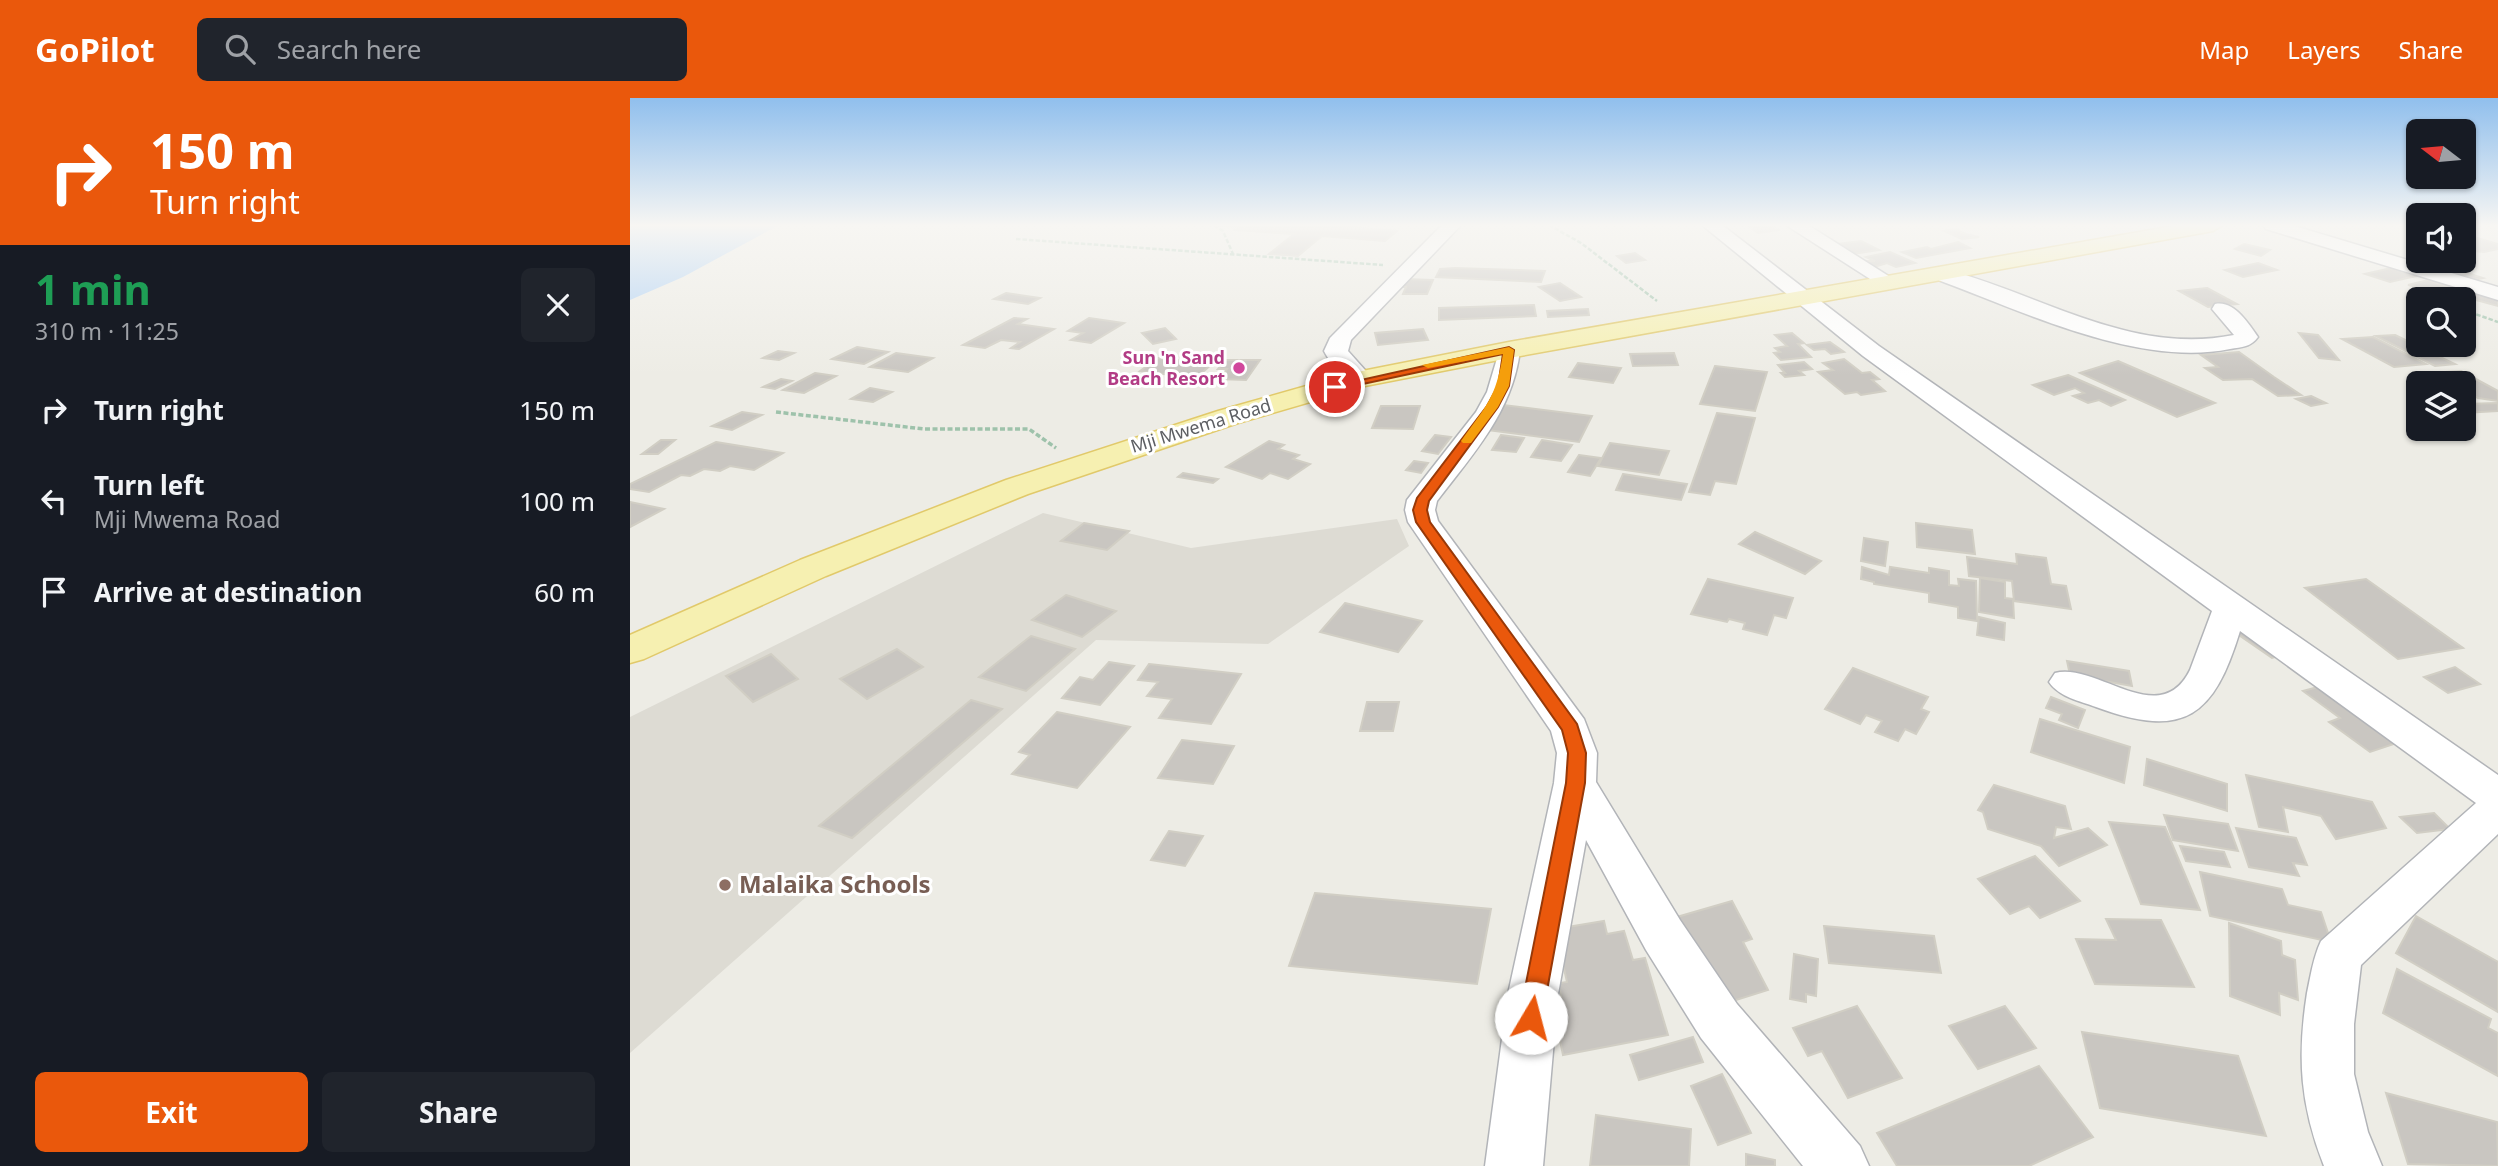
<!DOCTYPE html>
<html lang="en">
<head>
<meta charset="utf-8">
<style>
  :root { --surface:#171b24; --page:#20242c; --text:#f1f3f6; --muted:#9ea1a6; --accent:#ea580c }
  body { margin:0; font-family:"Noto Sans",sans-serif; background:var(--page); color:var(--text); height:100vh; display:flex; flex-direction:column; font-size:26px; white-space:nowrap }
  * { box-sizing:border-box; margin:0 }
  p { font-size:23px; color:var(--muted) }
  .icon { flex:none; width:38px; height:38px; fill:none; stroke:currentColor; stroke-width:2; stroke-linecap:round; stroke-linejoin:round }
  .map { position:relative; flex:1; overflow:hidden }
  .details { display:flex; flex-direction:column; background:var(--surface); width:630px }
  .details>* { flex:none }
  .top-card { background:#ea580c; color:#fff; overflow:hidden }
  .needle { width:46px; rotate:286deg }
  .tools { position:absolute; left:1776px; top:21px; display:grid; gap:14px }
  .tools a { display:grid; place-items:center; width:70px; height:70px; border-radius:10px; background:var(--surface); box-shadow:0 2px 5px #0004; font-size:35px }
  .pin { position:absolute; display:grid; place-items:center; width:60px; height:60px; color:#fff; margin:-30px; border:4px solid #fff; border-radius:50%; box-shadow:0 2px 7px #0007 }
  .me { position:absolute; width:77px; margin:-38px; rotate:8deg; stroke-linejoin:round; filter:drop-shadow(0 0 5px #0008) }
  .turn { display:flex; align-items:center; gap:24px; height:147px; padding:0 35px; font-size:32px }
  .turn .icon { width:91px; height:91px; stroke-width:2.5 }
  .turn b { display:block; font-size:49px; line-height:60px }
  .round { display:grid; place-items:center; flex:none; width:74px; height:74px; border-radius:10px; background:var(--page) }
  .overview { display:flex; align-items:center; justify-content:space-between; height:119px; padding:0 35px }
  h1 { font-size:42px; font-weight:700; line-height:52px; color:#1e9e55 }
  .primary-button { display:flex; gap:14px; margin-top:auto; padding:14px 35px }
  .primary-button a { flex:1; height:80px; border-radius:10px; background:var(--accent); color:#fff; font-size:28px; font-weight:700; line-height:80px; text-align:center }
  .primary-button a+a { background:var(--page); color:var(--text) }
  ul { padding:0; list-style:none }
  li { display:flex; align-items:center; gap:21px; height:91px; padding:0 35px }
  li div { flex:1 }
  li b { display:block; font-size:26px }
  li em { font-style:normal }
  header { display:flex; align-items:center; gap:42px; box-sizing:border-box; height:98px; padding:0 35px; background:var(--accent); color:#fff }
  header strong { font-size:33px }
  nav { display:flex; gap:38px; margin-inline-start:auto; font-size:24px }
  .search { width:490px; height:63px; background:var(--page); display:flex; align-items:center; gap:18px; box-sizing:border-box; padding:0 24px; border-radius:10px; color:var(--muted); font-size:26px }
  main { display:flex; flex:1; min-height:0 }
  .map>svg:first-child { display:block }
</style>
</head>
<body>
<header>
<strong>GoPilot</strong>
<div class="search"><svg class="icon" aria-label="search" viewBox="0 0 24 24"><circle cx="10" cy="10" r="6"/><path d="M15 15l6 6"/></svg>Search here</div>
<nav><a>Map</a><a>Layers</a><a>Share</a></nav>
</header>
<main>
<section class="details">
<div class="top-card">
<div class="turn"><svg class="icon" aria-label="right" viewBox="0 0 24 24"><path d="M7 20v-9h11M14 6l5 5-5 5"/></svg><div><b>150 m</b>Turn right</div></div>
</div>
<div class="overview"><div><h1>1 min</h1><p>310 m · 11:25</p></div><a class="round"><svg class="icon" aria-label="close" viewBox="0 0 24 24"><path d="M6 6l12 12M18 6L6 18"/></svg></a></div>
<ul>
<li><svg class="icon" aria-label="right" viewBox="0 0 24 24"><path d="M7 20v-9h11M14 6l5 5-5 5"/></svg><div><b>Turn right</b></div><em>150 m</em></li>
<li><svg class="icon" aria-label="left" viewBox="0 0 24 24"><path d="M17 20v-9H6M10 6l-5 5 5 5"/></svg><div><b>Turn left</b><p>Mji Mwema Road</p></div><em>100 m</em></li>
<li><svg class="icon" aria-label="arrive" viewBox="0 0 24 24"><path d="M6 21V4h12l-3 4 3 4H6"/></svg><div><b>Arrive at destination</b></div><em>60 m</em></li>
</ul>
<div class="primary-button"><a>Exit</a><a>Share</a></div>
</section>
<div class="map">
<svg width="1868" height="1068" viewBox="0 0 1868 1068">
  <rect width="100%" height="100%" fill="#edece5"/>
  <polygon fill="#dddbd3" points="413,415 561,450 767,421 779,448 638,546 466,542 0,955 0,619"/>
  <polygon fill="#add0f5" points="0,127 149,127 53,179 0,202"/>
  <g fill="#c9c6c1" stroke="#d1cec4" stroke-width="2">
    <polygon points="696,127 767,133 755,143 692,138 668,158 639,156 664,136 605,132 608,129 588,128"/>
    <polygon points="1117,127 1140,127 1148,132 1128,135"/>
    <polygon points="1325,131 1336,136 1349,139 1332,141 1314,133"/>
    <polygon points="1837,137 1868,146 1868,151 1854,154 1834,152 1834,138"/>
    <polygon points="1231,143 1249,152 1223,156 1199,147"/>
    <polygon points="1328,144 1340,150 1286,160 1272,154 1297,149 1301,151"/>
    <polygon points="1614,146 1640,152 1631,158 1605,151"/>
    <polygon points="1260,154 1285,165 1266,169 1257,165 1241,170 1225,163 1245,163 1236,159"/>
    <polygon points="1005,155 1015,162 996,165 987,158"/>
    <polygon points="1628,165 1647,172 1613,179 1595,172"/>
    <polygon points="825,170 915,173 911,184 806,179 810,171"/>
    <polygon points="1761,170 1786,178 1760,184 1735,176"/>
    <polygon points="1828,172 1853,180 1835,184 1811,176"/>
    <polygon points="774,181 803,182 797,196 773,196 776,189 770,189"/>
    <polygon points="1798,182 1826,191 1813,195 1778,187"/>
    <polygon points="930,185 951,199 930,203 909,189"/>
    <polygon points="1577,190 1607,206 1578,209 1549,193"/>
    <polygon points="1846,194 1868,200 1868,208 1835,199"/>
    <polygon points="376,195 410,200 398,206 364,201"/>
    <polygon points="904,207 906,218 809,222 809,210"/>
    <polygon points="958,211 959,217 918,219 917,213"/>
    <polygon points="384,220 397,221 388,226 424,231 389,251 381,250 390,244 371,242 355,250 333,247"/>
    <polygon points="459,220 494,225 461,245 441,242 453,235 438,233"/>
    <polygon points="535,230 546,241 523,246 512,235"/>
    <polygon points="793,231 798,242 748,247 745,235"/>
    <polygon points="1162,235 1174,245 1168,246 1181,259 1151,262 1144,255 1150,254 1145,250 1157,248 1145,237"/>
    <polygon points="1669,235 1688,237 1709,262 1689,260"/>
    <polygon points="1765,237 1825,266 1805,268 1746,238"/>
    <polygon points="1743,239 1796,266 1764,269 1712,241"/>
    <polygon points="1200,244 1214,254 1201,256 1195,251 1184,252 1177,247"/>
    <polygon points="227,249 258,254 234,266 202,261"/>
    <polygon points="148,253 164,255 149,262 133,260"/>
    <polygon points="1609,254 1644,279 1671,297 1648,298 1622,281 1593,282 1575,270 1588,269 1571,257"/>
    <polygon points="266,255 303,260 278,274 240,269"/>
    <polygon points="1044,255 1048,267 1003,268 1000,256"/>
    <polygon points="528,260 582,266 566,280 510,273"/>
    <polygon points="1214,261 1232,275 1240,274 1249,281 1242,282 1255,293 1231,297 1227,294 1215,296 1188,274 1203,272 1193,265"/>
    <polygon points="596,262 630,262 616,282 590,281 597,271 588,271"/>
    <polygon points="1488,263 1585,305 1547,319 1450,275"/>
    <polygon points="1174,264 1182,271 1169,273 1174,277 1155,279 1151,275 1155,275 1148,267"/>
    <polygon points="948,265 991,270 983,285 939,279"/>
    <polygon points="1085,268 1137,274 1125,313 1070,306"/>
    <polygon points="1831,273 1868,293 1868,303 1848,300 1834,293 1834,285 1818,280 1808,281 1798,275"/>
    <polygon points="185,275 206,278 174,295 153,292"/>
    <polygon points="1438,277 1495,302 1481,308 1469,302 1458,305 1443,298 1454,295 1445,290 1424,297 1403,287"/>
    <polygon points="151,281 162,283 145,291 133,289"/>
    <polygon points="240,290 262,294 243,304 221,301"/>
    <polygon points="1681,298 1696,305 1681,308 1666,301"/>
    <polygon points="1868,305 1868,313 1834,315 1834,306"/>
    <polygon points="873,307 962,318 949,344 857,332"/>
    <polygon points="751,308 790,308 783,331 742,330"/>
    <polygon points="112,314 132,317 102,332 82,328"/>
    <polygon points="1087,315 1125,320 1106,386 1085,383 1080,397 1059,394"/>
    <polygon points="805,337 821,339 808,356 792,353"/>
    <polygon points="871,337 894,340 886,354 862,352"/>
    <polygon points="31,342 45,342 28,356 12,356"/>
    <polygon points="912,342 942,347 931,363 901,359"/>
    <polygon points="639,343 654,347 648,351 669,357 663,361 680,366 658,381 640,375 632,381 596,369"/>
    <polygon points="86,344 153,355 124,372 100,368 90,373 74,371 60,378 51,377 19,394 0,391 0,386"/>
    <polygon points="980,345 1039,353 1029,377 968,368"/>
    <polygon points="949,357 971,360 960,378 938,374"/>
    <polygon points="784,363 798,365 791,375 776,372"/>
    <polygon points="553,375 588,381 583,385 548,379"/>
    <polygon points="993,376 1057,386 1051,402 986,392"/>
    <polygon points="0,404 34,411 0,429"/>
    <polygon points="454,425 499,433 477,452 431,443"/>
    <polygon points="1286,425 1342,432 1345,456 1287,449"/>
    <polygon points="1125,434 1191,463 1175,476 1109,446"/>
    <polygon points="1234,440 1258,444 1255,468 1231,463"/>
    <polygon points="1386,456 1416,460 1421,486 1436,488 1441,511 1384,503 1382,483 1339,478 1337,459 1387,466"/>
    <polygon points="1232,469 1259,477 1260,469 1299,475 1299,470 1319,473 1319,487 1329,488 1328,481 1346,483 1347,523 1328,520 1328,509 1299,504 1299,495 1244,486 1244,484 1231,481"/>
    <polygon points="1350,480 1375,484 1375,500 1383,501 1384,520 1349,514"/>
    <polygon points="1078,481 1163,500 1156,520 1144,517 1137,537 1113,531 1115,525 1099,521 1097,524 1061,516"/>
    <polygon points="1736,481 1833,550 1768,561 1675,490"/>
    <polygon points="436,497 486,513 452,539 402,522"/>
    <polygon points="715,505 792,523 768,554 690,534"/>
    <polygon points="1349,519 1375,525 1374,542 1347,537"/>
    <polygon points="1622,530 1659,555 1642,560 1606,535"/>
    <polygon points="401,538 445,551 396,593 349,579"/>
    <polygon points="267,551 293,569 237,601 210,581"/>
    <polygon points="141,556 168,581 123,604 96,578"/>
    <polygon points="1437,563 1499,573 1502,588 1440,577"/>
    <polygon points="479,564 504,568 470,607 432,600 450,579 463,582"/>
    <polygon points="519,566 611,576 581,626 529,620 542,601 517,598 528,584 508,582"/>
    <polygon points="1825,569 1850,586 1818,595 1794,579"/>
    <polygon points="1223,570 1298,599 1291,611 1299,614 1286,636 1275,631 1268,643 1245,634 1252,623 1236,617 1230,626 1195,611"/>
    <polygon points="1695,587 1773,643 1740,654 1699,624 1710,620 1673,593"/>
    <polygon points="1421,599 1455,612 1448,630 1429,622 1432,616 1416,610"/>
    <polygon points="341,602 372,611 222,740 189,728"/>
    <polygon points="737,604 769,604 763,633 730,633"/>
    <polygon points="427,614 500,629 447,690 382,676 400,657 389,654"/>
    <polygon points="1410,621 1500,649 1494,685 1401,654"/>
    <polygon points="552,642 604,648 583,686 528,680"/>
    <polygon points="1517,661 1597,686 1597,713 1514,687"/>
    <polygon points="1616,677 1742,704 1756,730 1706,741 1691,718 1653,709 1658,734 1629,729"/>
    <polygon points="1364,687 1435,708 1441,731 1426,729 1424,740 1458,730 1477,747 1429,768 1411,748 1358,731 1353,714 1348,712"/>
    <polygon points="1804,715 1820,731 1787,735 1770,719"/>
    <polygon points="1534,717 1598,726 1608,753 1543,742"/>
    <polygon points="1479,724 1535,729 1570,812 1511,806"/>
    <polygon points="1606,730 1666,740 1677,767 1663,765 1669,778 1619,769"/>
    <polygon points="539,733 573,738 555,768 521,762"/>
    <polygon points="1550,748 1594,754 1600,769 1556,763"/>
    <polygon points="1405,758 1450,803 1410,820 1399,808 1380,816 1348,781"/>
    <polygon points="1570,774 1652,791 1658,807 1691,814 1701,844 1580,818"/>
    <polygon points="685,795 861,811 847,886 659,868"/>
    <polygon points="1102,803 1122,841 1113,844 1138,892 1090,907 1047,819"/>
    <polygon points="1786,818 1868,864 1868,914 1766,855"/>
    <polygon points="1476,821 1531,822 1564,889 1465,886 1446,841 1486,842"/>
    <polygon points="974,823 977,836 994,833 1003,862 1015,860 1038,937 933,957 921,899 931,898 929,885 937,884 925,831"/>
    <polygon points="1599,825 1651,843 1652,857 1665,862 1668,902 1649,895 1650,917 1600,898"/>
    <polygon points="1194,828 1304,838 1311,875 1199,865"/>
    <polygon points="1164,856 1188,861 1186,898 1176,896 1176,904 1160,901"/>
    <polygon points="1767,871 1861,921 1858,930 1868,935 1868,978 1753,915"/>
    <polygon points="1227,908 1272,980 1218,1000 1192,953 1178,958 1163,930"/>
    <polygon points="1375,908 1406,950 1348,971 1319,928"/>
    <polygon points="1452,934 1608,958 1636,1038 1470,1010"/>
    <polygon points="1063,939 1073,964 1009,982 1000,957"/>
    <polygon points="1409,968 1463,1039 1399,1068 1267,1068 1247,1035"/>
    <polygon points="1092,976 1121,1035 1088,1047 1061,988"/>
    <polygon points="1756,995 1867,1024 1868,1068 1778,1066"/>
    <polygon points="966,1017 1061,1031 1059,1068 960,1068"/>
    <polygon points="1116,1056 1145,1062 1145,1068 1116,1068"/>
  </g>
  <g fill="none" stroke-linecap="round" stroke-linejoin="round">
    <defs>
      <g id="minor">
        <path d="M812,127h19l-110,115 -3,11 25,28 -3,5c-21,5 -37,-16 -46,-33l6,-13z"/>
        <path d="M1072,127h20l157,121 619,429v59l-137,131 -7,59v50l14,58 14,34h-58c-24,-61 -27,-109 -17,-173 4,-19 6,-35 14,-52l155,-138 -236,-172c-26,85 -55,109 -144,76 -16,-6 -37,-10 -47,-25l6,-9c42,-11 105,58 135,-3l22,-59 -349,-255z"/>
        <polygon points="1156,127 1178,127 1268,184 1265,188 1251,188"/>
        <polygon points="1633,127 1661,127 1868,189 1868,202 1636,131"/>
        <path d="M1310,170c98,24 189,88 294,67l-22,-26 3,-5c19,-4 33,19 43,33 -7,10 -16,10 -28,12 -93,19 -210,-39 -297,-71l-3,-4 3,-4z"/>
        <path d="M879,245l8,2 3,5c-7,61 -47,104 -83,151l-2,9 3,11 146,198 13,34 -1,29 84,138 57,84 123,142 9,20h-66l-102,-128 -55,-88 -60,-110 -28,154 -15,172h-58l23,-172 46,-211 3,-30 -6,-22 -143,-209 -3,-12 2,-10 69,-88 11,-20 14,-47z"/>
      </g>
      <polygon id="major" points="1549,127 1593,127 1583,133 879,260 735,288 608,325 398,396 196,478 14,561 0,565 0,537 170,462 376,382 588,313 722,275 879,244"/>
    </defs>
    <use href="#minor" stroke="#b2b4b8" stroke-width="3"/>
    <use href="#major" stroke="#e1c96a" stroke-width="3"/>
    <g stroke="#9ec2ab" stroke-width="2.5" stroke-dasharray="4.5 2" stroke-linecap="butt">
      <polyline points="584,127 593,133 603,156"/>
      <polyline points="919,127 951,145 1027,203"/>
      <polyline points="386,141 753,167"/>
      <polyline points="1783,195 1802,201"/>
      <polyline points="1834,212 1868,224"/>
    </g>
    <polyline stroke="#9ec2ab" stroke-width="3.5" stroke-dasharray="5 2.5" stroke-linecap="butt" points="146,314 294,331 399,331 426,350"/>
    <use href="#minor" fill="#fff" fill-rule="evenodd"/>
    <use href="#major" fill="#f6f0b1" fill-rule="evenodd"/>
  </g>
  <linearGradient id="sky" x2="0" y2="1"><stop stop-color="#90bfed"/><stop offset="0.46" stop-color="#f7f6f3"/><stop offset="1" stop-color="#f7f6f3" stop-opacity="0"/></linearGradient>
  <rect width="1868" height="277" fill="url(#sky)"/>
  <polygon fill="#ea580c" stroke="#983908" stroke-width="2" points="879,249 884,252 879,288 868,309 799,403 797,412 800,424 947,626 956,655 955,685 912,920 909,928 901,931 892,928 889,920 936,685 938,655 932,632 786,424 783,412 787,400 857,308 868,288 873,256 705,292 699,289"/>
  <path fill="#f59e0b" d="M879,249l5,3 -5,36 -11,21 -27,36h-8l-2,-2c25,-35 35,-43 42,-87l-75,14 -6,-3z"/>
  <circle fill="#d1479c" stroke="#fff" stroke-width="2.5" cx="609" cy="270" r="7"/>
  <circle fill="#8d6e63" stroke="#fff" stroke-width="2.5" cx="95" cy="787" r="7"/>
  <g text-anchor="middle" stroke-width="6" stroke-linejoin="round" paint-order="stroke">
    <g font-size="18" font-weight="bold" fill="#b23c85" stroke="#fff" text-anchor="end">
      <text x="595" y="266">Sun 'n Sand<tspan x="595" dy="21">Beach Resort</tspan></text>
    </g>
    <g font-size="18" fill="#5d5f63" stroke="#fff">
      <text transform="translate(571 328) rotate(-17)" y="6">Mji Mwema Road</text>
    </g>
    <g font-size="24" font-weight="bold" fill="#785e54" stroke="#fff" text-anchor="start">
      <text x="109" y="795">Malaika Schools</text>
    </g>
  </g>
</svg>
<div class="tools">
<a><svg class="needle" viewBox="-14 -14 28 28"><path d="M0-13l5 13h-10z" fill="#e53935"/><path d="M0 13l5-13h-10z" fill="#9ea1a6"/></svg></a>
<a><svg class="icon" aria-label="sound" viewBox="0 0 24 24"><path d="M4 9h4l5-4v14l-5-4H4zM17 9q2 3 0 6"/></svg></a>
<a><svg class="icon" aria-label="search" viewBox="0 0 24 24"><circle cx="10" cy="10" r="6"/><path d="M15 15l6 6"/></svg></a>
<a><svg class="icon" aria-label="layers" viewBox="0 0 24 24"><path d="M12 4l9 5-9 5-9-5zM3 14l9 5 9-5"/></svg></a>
</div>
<div class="pin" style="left:705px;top:289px;background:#d93025"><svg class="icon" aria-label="arrive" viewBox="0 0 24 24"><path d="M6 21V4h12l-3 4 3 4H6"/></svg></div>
<svg class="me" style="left:901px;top:920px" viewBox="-20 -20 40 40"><circle r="19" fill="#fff"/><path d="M0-13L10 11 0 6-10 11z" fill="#ea580c"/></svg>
</div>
</main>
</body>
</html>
